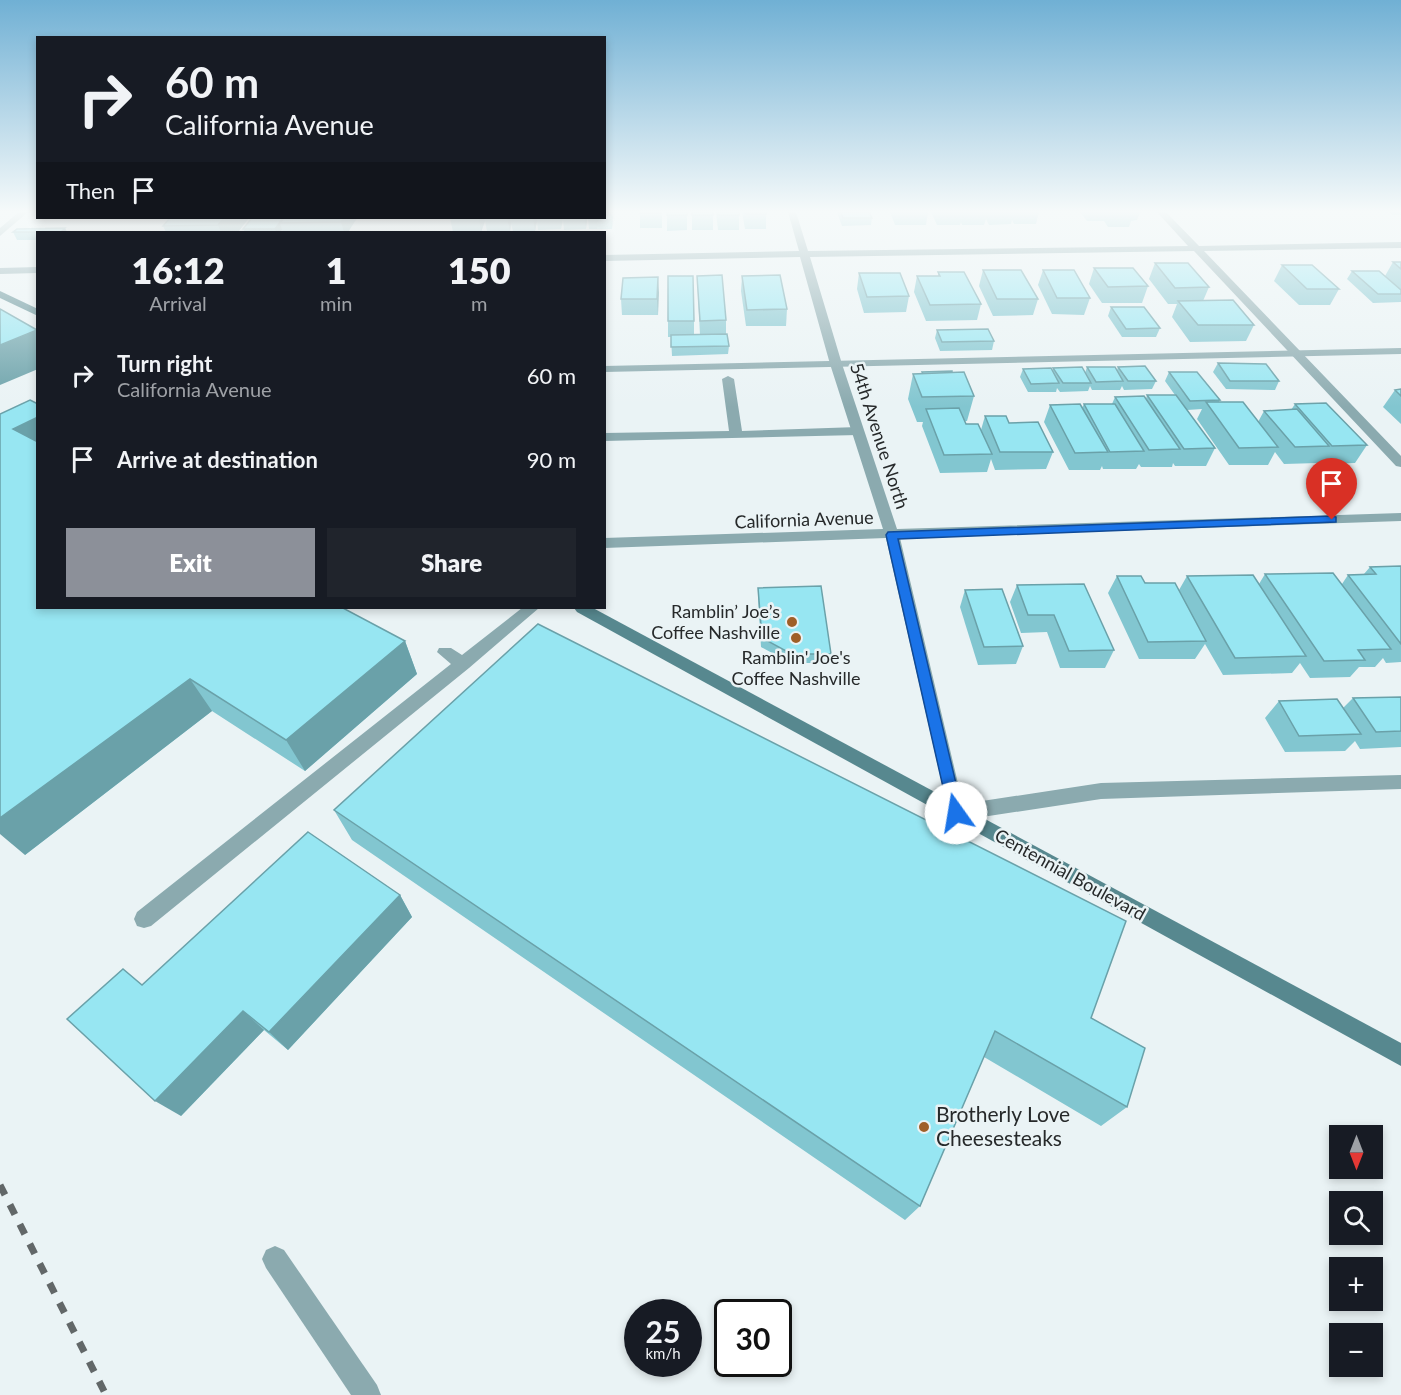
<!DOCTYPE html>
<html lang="en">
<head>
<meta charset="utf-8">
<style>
  :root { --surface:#171b24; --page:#20242c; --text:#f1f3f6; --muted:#9ea1a6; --accent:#8c9099 }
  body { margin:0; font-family:Lato,sans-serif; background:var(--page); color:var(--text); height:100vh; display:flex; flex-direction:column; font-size:22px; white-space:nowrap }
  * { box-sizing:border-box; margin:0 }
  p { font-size:20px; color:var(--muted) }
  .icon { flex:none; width:33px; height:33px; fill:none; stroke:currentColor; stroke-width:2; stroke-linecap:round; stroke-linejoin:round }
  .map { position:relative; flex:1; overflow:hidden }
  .side { position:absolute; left:36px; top:231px; width:570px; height:378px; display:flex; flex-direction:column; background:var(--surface); border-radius:0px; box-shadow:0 3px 9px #0003 }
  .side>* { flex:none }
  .banner { position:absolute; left:36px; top:36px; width:570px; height:183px; border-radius:0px; box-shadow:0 3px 9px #0003; background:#171b24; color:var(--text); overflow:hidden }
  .needle { width:39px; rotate:180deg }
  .controls { position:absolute; left:1329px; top:1125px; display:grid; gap:12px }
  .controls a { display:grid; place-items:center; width:54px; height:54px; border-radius:0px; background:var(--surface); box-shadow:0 3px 9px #0003; font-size:30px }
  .speed { position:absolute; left:624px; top:1299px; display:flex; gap:12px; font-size:30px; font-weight:700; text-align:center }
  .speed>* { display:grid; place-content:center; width:78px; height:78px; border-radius:50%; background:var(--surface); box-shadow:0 3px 9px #0003; line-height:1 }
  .speed small { font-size:15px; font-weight:400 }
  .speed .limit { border:3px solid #111; border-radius:9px; background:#fff; color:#111 }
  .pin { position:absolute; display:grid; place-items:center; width:51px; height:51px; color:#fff; margin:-62px -26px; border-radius:50% 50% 50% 0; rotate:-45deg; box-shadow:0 0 6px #0007 }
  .pin .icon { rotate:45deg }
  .me { position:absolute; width:66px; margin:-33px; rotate:347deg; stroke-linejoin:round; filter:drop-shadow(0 0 4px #0008) }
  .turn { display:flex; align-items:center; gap:21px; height:126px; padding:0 30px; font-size:27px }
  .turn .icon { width:78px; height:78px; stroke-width:2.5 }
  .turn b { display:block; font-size:42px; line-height:51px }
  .then { display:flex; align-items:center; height:57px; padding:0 30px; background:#0003; gap:12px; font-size:22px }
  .eta { display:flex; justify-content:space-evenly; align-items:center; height:102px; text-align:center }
  .eta b { font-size:36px; font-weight:800; line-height:42px }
  .primary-button { display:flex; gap:12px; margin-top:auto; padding:12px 30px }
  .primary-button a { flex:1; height:69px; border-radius:0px; background:var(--accent); color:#fff; font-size:24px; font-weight:800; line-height:69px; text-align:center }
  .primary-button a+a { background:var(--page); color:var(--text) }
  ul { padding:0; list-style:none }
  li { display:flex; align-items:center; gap:18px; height:84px; padding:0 30px }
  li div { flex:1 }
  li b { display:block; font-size:22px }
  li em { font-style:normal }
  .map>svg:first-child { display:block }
</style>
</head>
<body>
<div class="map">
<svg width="1401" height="1395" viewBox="0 0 1401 1395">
  <rect width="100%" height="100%" fill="#eaf3f5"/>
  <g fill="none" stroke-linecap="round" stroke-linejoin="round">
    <g fill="#8baaaf" fill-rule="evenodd">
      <polygon points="1401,348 1401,354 604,372 604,366"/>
      <polygon points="728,376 734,379 742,431 858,427 864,431 858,435 604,441 604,433 729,431 722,379"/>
      <polygon points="522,608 539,608 469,668 151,926 144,928 137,926 134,919 137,912 451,664 437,652 439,648 451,648 462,655"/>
      <polygon points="1401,775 1401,789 1101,799 956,821 950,819 947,813 950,807 956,805 1101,783"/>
      <polygon points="275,1246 284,1250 377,1385 381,1395 351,1395 266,1268 262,1259 266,1250"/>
    </g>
    <g fill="#8baaaf" fill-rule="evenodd">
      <polygon points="19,212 28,212 0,236 0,228"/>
      <polygon points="788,212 796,212 808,251 1188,246 1157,212 1166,212 1199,246 1401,242 1401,248 1204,251 1401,456 1401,467 1396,466 1194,251 810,257 842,364 897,529 1401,513 1401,521 900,538 965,813 962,819 956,821 950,819 886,538 604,548 604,538 883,529 830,364 800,257 604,261 604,255 799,251"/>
      <polygon points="38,267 38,273 0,274 0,268"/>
    </g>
    <g fill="#57888f" fill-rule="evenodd">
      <polygon points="0,291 38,309 38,316 0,298"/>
      <polygon points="574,608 593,608 1401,1043 1401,1066 577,612"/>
    </g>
    <polyline stroke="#626768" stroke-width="7" stroke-dasharray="11 11" stroke-linecap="butt" points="0,1185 106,1395"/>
  </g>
  <g fill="#82c6d0">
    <polygon points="604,212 613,212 612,229 589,229 588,218 604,218"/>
    <rect x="640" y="212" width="22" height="16"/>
    <polygon points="667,212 687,212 687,230 667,231"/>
    <rect x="692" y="212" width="21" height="18"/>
    <polygon points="716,212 739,212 739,230 718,230"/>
    <polygon points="742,212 766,212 766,229 745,229"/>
    <polygon points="837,212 869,212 872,218 871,225 842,226"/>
    <polygon points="890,212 928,212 926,225 895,225"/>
    <polygon points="931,212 1039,212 1036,224 1014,224 1012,220 1011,224 989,225 986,219 984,225 962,225 961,222 960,225 937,225"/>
    <polygon points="1080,212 1140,212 1137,220 1131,221 1129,227 1108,227 1104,221 1087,221"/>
    <polygon points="1389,212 1401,212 1401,215 1393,215"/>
    <polygon points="249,218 238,232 166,232 163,226"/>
    <polygon points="252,218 357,218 348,232 283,232 282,230 280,232 245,232 243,229"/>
    <polygon points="450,218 587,218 586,229 564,230 563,220 561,229 538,230 537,221 535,231 513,231 511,224 510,231 487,231 485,221 481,232 453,232"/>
    <polygon points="17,229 67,232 38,232 38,240 17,240 13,232"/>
    <polygon points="1393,262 1401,262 1401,302 1373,303 1347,279 1352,271 1385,276"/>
    <polygon points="1155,263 1209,287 1203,301 1254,325 1246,341 1190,342 1172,317 1177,304 1168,304 1149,279"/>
    <polygon points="1282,265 1339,289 1330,305 1299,305 1274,281"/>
    <polygon points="1094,268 1148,286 1142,303 1102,303 1089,284"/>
    <polygon points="983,270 1038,299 1033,315 993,316 979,286"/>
    <polygon points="1043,270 1090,298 1084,315 1052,314 1038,285"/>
    <polygon points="938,272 981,304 977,320 926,321 914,292 917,276 938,276"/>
    <polygon points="859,273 909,296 906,312 864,313 857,289"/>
    <polygon points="697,276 726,320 726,334 729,346 728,354 672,356 671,337 668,337 668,321 694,321 694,335 700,335"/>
    <polygon points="742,276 787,309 786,326 746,326 741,291"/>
    <polygon points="658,277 658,315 622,315 621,299"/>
    <polygon points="1111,307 1160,328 1156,337 1122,337 1108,316"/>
    <polygon points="937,330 994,341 992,350 940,351 935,338"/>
    <polygon points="1218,363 1279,381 1275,390 1226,389 1213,372"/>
    <polygon points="1087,367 1117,370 1118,367 1156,381 1152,389 1124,390 1122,386 1120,390 1092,390 1090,386 1088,391 1060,392 1057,388 1056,392 1028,392 1020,377 1023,369 1052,371 1053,368 1085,373"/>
    <polygon points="922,372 974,396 967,421 965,421 966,424 981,430 985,416 1009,423 1053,452 1046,469 995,470 991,459 987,472 940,473 922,426 923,422 917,422 908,399 913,374 922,374"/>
    <polygon points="1169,372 1220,400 1219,402 1258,422 1264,411 1291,410 1295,404 1367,445 1355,463 1321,464 1319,462 1318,463 1284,464 1275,452 1268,465 1229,465 1197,419 1202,409 1187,410 1215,448 1206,466 1175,466 1173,463 1172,467 1141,467 1139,464 1136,469 1103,469 1102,466 1100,470 1069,470 1044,422 1050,405 1082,408 1084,404 1112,404 1115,397 1146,399 1147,395 1175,395 1165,381"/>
    <polygon points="1401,389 1401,424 1383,407 1395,390"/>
    <polygon points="1401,566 1401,662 1386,663 1383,658 1375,667 1359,667 1350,677 1310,678 1300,663 1292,673 1223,675 1205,644 1195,659 1139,659 1108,593 1117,576 1179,590 1187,576 1259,584 1265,574 1342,584 1348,575 1364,574 1370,567"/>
    <polygon points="1017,585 1114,650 1105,668 1060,668 1047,632 1021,633 1010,602"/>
    <polygon points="758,588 831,654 829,663 797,663 796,666 761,647 758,597"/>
    <polygon points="965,590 1023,646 1016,664 978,665 960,607"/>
    <polygon points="38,608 405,641 417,674 305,771 212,711 25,855"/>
    <polygon points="1401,697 1401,747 1360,749 1355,741 1345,751 1285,752 1265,718 1279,701 1343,708 1353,698"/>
    <polygon points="334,810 1091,1018 1127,1107 1101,1126 984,1057 920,1206 905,1220 352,840"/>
    <polygon points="400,895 412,917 288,1050 264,1030 181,1116 143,984"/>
  </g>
  <g fill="#6aa1a9">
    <polygon points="611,212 613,212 612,229 611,214"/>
    <polygon points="224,218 249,218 238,232 221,232 218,225"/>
    <polygon points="283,218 285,218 280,223 282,230 280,232 276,232 275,229"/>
    <polygon points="344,218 357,218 348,232 344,232 341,222"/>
    <polygon points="479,218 484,218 485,221 481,232"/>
    <polygon points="507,218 510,218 511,224 510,231"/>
    <polygon points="533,218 537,218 537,221 535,231"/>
    <polygon points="560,218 562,218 561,229"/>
    <polygon points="585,218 587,218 586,229"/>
    <polygon points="65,228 67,232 61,232"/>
    <polygon points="605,277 606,293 604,309"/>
    <polygon points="658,277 659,293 658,315 657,299"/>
    <polygon points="37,330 38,369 0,385 0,345"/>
    <polygon points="38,417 38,461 13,429"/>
    <polygon points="405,641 417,674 305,771 286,740"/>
    <polygon points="190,679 212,711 25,855 0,834 0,818"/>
    <polygon points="400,895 412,917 288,1050 269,1032"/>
    <polygon points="243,1011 264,1030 181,1116 155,1101"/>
  </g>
  <g fill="#97e6f2" stroke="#6aa1a9" stroke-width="1.5">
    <rect x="604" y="212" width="7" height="2"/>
    <rect x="640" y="212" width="21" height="1"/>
    <rect x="667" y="212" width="20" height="3"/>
    <rect x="692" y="212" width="21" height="3"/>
    <rect x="718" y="212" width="21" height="3"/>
    <polygon points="745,212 766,212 766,214 746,214"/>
    <polygon points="841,212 869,212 872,218 843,218"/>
    <polygon points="170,218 224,218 218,225 163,226"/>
    <polygon points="252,218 283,218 275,229 243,229"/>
    <polygon points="284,218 344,218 341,222 280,223"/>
    <polygon points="65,228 61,232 13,232 17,229"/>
    <polygon points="1393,262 1401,262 1401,269"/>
    <polygon points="1155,263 1188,263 1209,287 1175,288"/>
    <polygon points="1282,265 1312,265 1339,289 1307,289"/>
    <polygon points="1094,268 1133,268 1148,286 1108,287"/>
    <polygon points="983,270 1021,270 1038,299 997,299"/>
    <polygon points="1043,270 1074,270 1090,298 1057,298"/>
    <polygon points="1352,271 1379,271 1401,290 1401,294 1378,294"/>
    <polygon points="938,272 964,272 981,304 930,305 917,276 940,276"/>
    <polygon points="859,273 900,273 909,296 867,297"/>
    <polygon points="722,275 726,320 700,321 697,276"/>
    <polygon points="780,275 787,309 747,310 742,276"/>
    <polygon points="668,276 693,276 694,321 668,321"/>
    <polygon points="658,277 657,299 621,299 623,278"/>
    <polygon points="1233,300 1254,325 1198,325 1178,301"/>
    <polygon points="1111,307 1144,307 1160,328 1126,329"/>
    <polygon points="0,309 37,330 0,345"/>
    <polygon points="988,329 994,341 942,342 937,330"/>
    <polygon points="727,334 729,346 671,347 671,335"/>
    <polygon points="1218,363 1266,364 1279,381 1230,381"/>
    <polygon points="1145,366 1156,381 1128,381 1118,367"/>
    <polygon points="1082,367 1091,383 1063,383 1053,368"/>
    <polygon points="1087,367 1115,367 1123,381 1096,382"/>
    <polygon points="1051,368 1059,383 1031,384 1023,369"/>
    <polygon points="952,371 952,373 923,374 922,372"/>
    <polygon points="964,372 974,396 922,397 913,374"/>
    <polygon points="1169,372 1197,372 1220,400 1190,401"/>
    <polygon points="1401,389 1401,396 1395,390"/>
    <polygon points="1147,395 1176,395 1215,448 1184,449"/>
    <polygon points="1144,396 1180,449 1149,450 1115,397"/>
    <polygon points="30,400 38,404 38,417 13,429 38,442 38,608 343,608 405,641 286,740 190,679 0,818 0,414"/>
    <polygon points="1206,402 1243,402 1278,447 1239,448"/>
    <polygon points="1326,403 1367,445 1332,446 1295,404"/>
    <polygon points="1080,404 1108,452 1075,453 1050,405"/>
    <polygon points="1084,404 1115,404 1144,451 1110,452"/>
    <polygon points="959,408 966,424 978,424 992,454 944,455 926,409"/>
    <polygon points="1297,409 1329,446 1295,447 1264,411"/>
    <polygon points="985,416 1006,416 1009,423 1038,422 1053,452 1000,452"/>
    <polygon points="1401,566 1401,644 1348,575 1376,574 1370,567"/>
    <polygon points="1333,573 1391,649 1358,650 1365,660 1324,661 1265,574"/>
    <polygon points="1253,575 1306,656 1235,658 1187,576"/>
    <polygon points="1117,576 1141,576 1145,583 1175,583 1206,641 1148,642"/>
    <polygon points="1084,584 1114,650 1069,651 1054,615 1028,615 1017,585"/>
    <polygon points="821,586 831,654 798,654 797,657 762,638 758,588"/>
    <polygon points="1002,589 1023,646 984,647 965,590"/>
    <polygon points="538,624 1126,921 1091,1018 1145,1048 1127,1107 995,1031 920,1206 334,810"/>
    <polygon points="1401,697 1401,731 1376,732 1353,698"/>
    <polygon points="1337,699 1361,734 1299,736 1279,701"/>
    <polygon points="308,832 400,895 269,1032 243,1011 155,1101 67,1019 123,969 142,985"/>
  </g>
  <linearGradient id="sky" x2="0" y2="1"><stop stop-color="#70b0d4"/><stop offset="0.52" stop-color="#f6fafa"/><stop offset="1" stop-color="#f6fafa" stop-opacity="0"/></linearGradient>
  <rect width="1401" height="407" fill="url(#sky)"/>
  <polygon fill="#1a73e8" stroke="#114b97" stroke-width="1.5" points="1332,516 1336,517 1336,522 898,539 963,813 961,818 956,820 950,818 886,535 888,532"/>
  <g fill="#9f5f28" stroke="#eaf3f5" stroke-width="2">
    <circle cx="792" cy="622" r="6"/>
    <circle cx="796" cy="638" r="6"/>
    <circle cx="924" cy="1127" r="6"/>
  </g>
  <g text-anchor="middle" stroke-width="5" stroke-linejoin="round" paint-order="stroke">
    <g font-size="18" fill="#26292a" stroke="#eaf3f5">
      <text transform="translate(879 436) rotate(72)" y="6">54th Avenue North</text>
      <text transform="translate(804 520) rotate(-2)" y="6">California Avenue</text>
      <text transform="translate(1070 875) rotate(29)" y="6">Centennial Boulevard</text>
    </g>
    <g font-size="18" fill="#26292a" stroke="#eaf3f5" text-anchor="end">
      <text x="780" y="618">Ramblin’ Joe’s<tspan x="780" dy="21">Coffee Nashville</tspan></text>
      <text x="796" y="664" text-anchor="middle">Ramblin' Joe's<tspan x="796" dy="21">Coffee Nashville</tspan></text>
    </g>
    <g font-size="21" fill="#26292a" stroke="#eaf3f5" text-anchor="start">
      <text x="936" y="1122">Brotherly Love<tspan x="936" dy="24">Cheesesteaks</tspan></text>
    </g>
  </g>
</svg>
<div class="controls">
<a><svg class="needle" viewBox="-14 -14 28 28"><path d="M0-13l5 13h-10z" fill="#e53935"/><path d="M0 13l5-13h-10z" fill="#9ea1a6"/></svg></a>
<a><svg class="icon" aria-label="search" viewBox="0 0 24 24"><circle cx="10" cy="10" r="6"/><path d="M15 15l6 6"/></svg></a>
<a>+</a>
<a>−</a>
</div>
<div class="speed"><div>25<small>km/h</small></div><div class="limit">30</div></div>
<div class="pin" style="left:1332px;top:520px;background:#d93025"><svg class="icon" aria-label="arrive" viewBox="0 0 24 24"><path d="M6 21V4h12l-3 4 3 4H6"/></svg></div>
<svg class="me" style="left:956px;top:813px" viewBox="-20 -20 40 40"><circle r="19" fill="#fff"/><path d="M0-13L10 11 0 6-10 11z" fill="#1a73e8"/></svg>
<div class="banner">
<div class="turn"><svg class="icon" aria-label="right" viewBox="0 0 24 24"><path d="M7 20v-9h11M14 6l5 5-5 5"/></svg><div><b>60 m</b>California Avenue</div></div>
<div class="then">Then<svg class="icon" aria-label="arrive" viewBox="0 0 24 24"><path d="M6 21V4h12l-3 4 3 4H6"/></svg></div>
</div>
<section class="side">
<div class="eta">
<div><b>16:12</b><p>Arrival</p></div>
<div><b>1</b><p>min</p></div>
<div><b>150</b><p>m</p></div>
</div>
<ul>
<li><svg class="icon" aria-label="right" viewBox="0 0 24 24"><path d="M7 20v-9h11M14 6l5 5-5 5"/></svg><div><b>Turn right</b><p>California Avenue</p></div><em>60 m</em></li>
<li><svg class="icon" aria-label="arrive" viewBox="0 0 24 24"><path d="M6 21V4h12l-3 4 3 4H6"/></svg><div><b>Arrive at destination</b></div><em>90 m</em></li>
</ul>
<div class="primary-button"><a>Exit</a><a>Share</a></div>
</section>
</div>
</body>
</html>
